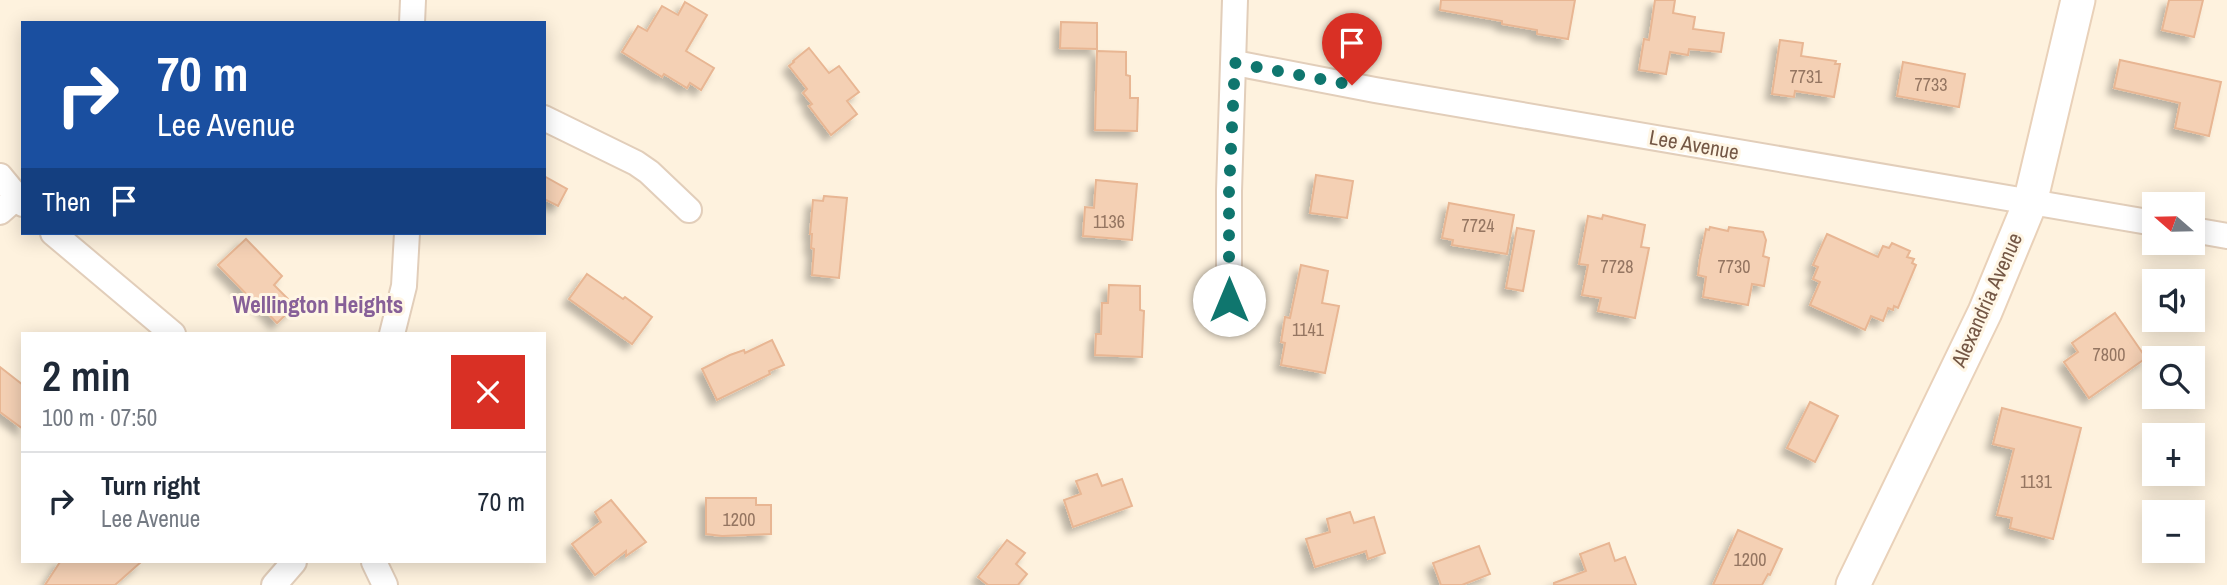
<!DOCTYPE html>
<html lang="en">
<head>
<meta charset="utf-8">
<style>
  :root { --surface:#fff; --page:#f6f6f7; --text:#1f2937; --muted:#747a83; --line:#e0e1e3 }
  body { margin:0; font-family:"Archivo Narrow",sans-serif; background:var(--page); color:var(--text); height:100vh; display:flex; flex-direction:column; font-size:26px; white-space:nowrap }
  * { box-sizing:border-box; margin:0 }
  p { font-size:23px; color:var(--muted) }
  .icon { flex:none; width:38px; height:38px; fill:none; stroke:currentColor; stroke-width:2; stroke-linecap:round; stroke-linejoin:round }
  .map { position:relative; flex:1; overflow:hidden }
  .sheet { position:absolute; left:21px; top:332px; width:525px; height:231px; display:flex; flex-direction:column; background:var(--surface); border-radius:0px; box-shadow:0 4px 18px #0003 }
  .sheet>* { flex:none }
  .guide { position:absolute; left:21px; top:21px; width:525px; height:214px; border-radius:0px; box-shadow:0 4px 18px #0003; background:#1a4fa0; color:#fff; overflow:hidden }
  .needle { width:46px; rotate:290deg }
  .buttons { position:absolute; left:2142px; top:192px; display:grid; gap:14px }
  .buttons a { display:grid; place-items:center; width:63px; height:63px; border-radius:0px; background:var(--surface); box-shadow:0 4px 18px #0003; font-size:35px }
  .pin { position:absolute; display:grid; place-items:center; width:60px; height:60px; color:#fff; margin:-72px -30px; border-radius:50% 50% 50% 0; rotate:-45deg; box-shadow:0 0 7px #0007 }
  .pin .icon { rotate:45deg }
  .me { position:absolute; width:77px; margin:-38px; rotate:0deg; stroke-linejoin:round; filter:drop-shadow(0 0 5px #0008) }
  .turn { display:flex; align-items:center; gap:24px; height:147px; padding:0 21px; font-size:32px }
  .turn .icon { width:91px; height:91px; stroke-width:2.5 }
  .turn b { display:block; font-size:49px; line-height:60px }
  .then { display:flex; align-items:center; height:66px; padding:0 21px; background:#0003; gap:14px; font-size:26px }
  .round { display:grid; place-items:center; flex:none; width:74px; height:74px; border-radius:0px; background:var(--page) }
  .head { display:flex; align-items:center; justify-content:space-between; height:119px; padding:0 21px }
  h1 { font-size:42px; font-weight:600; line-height:52px }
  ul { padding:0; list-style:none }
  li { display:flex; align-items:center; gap:21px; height:98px; padding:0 21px; border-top:2px solid var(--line) }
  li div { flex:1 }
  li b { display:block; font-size:26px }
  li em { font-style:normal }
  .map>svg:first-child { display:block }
</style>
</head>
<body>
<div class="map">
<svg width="2227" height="585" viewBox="0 0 2227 585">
  <defs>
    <filter id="shadow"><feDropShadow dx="-6" dy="6" stdDeviation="3.5" flood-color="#0004"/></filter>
  </defs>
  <rect width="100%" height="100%" fill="#fef2de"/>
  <g fill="#f4d0b4" stroke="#e8b693" stroke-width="2" filter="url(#shadow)">
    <polygon points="1441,0 1575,0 1568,39 1537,34 1537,30 1502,24 1502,21 1440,10"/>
    <polygon points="1655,0 1675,0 1673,13 1695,17 1693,29 1724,33 1721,52 1689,49 1688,55 1670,52 1666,74 1639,70 1644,39 1649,40"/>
    <polygon points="2169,0 2203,0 2194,37 2162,30"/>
    <polygon points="685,2 707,15 686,51 714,68 701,90 690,83 687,88 664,74 662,77 622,52 638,26 647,31 662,6 678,15"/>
    <polygon points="1061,22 1097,23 1097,49 1060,48"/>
    <polygon points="1780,40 1803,43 1801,56 1836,61 1835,64 1840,64 1834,97 1795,91 1794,97 1772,94"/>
    <polygon points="809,48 829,73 839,66 859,92 847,101 857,114 831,135 809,106 812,104 803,93 807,89 789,66 794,62 793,61"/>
    <polygon points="1097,51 1126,52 1126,75 1130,76 1130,98 1138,98 1137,131 1095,130"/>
    <polygon points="2120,60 2221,82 2209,136 2175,128 2180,103 2114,88"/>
    <polygon points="1903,62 1965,74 1959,107 1897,96"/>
    <polygon points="1316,175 1353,181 1347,218 1310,213"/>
    <polygon points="544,176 567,189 558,206 544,199"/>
    <polygon points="1096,180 1137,184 1132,240 1083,236 1085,207 1094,208"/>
    <polygon points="824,196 847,198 839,278 812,275 814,249 811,248 812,234 810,234 813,200 823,201"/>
    <polygon points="1449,203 1514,215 1507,254 1452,245 1453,240 1442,238"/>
    <polygon points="1603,215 1645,225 1641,247 1649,248 1635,318 1598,311 1601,298 1582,295 1588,265 1579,264 1588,216 1602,219"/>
    <polygon points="1710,227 1728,231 1729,227 1763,232 1766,240 1763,256 1769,258 1764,286 1752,284 1748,305 1703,297 1706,277 1698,275 1700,259 1706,229 1709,230"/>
    <polygon points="1517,228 1534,231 1523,291 1506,288"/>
    <polygon points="1827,234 1878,257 1883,246 1889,248 1892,243 1910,251 1907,257 1914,259 1912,263 1916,265 1898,308 1894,306 1893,310 1888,308 1883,321 1871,316 1865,330 1810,305 1820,282 1813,279 1818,267 1813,265"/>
    <polygon points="246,239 282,276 274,285 295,306 277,323 256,301 255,303 218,265"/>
    <polygon points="1301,265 1328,271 1322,303 1339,306 1325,373 1281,365 1285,343 1281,342 1285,317 1290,318"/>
    <polygon points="587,274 623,299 625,297 652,317 632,344 569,299"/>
    <polygon points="1109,285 1140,286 1140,310 1144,311 1142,357 1095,355 1096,334 1101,334 1102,303 1108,303"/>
    <polygon points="2115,313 2146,358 2089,398 2064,362 2078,352 2072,343"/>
    <polygon points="772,340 784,365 769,371 770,374 717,400 702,369 730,355 744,350 745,353"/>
    <polygon points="0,367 23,385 23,429 0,412"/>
    <polygon points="1810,402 1838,416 1815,462 1787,448"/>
    <polygon points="2002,408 2081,428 2053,539 2010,528 2012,518 1997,515 2014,449 1993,444"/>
    <polygon points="1097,474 1102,486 1122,479 1132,506 1073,527 1064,500 1081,494 1076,481"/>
    <polygon points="706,498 756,498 756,505 771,505 771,534 722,536 706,534"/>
    <polygon points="611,500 646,542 626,556 626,551 595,575 572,544 601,522 595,512"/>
    <polygon points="1350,512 1354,523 1374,517 1385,553 1368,559 1366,551 1315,567 1306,539 1330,532 1327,519"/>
    <polygon points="1738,530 1782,549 1770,575 1768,574 1762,585 1713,585"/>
    <polygon points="1007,540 1025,553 1016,564 1027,574 1018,585 988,585 978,577"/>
    <polygon points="1609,543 1615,561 1625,557 1636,585 1554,585 1554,583 1586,571 1580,554"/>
    <polygon points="1479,546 1490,574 1462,585 1441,585 1433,563"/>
    <polygon points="60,562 141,562 115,585 45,585"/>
  </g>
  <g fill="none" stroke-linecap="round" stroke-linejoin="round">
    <defs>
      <g id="street">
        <polyline points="412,23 413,0"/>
        <polyline points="1235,63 1375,90 2154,223"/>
        <polyline points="544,118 636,163 649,172 689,210"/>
        <polyline points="0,176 23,204"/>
        <polyline points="0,212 16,198"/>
        <polyline points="2193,230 2227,236"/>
        <polyline points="53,233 173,334"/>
        <polyline points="1229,300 1229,191 1235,0"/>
        <polyline points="392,334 404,286 407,233"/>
        <polyline points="374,562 385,585"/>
        <polyline points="274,585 294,562"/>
      </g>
      <polyline id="secondary" points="1853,585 1985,312 2030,203 2078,0"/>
    </defs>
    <use href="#street" stroke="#e2ceba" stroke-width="28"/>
    <use href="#secondary" stroke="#e9d1b9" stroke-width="37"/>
    <use href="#street" stroke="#fff" stroke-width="24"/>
    <use href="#secondary" stroke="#fff" stroke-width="33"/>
  </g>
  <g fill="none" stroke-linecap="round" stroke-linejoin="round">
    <polyline stroke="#0f766e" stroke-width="12" stroke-dasharray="0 21.6" points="1229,300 1229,191 1235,63 1352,85"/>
  </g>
  <g text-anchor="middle" stroke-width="6" stroke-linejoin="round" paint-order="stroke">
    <g font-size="18" fill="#947561">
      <text x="1806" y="83">7731</text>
      <text x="1931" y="91">7733</text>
      <text x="1109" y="228">1136</text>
      <text x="1478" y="232">7724</text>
      <text x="1617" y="273">7728</text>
      <text x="1734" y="273">7730</text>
      <text x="1308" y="336">1141</text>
      <text x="2109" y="361">7800</text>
      <text x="2036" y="488">1131</text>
      <text x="739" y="526">1200</text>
      <text x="1750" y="566">1200</text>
    </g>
    <g font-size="21" fill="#745745" stroke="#fff6e5">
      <text transform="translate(1694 145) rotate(10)" y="7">Lee Avenue</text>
      <text transform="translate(1987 300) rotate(-66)" y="7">Alexandria Avenue</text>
    </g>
    <g font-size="23" font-weight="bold" fill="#876098" stroke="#fff6e5">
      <text x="318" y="313">Wellington Heights</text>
    </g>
  </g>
</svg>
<div class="buttons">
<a><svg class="needle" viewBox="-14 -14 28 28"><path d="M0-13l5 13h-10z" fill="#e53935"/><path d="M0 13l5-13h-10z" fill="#747a83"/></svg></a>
<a><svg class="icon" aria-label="sound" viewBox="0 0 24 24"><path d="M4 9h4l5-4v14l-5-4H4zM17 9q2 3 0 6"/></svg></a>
<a><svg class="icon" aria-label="search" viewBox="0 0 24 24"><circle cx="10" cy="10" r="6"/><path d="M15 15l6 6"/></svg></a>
<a>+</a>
<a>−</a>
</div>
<div class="pin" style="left:1352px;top:85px;background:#d93025"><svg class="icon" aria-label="arrive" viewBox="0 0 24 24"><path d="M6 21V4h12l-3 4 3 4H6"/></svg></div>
<svg class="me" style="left:1229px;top:300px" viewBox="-20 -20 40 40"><circle r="19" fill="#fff"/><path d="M0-13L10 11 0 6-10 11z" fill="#0f766e"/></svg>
<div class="guide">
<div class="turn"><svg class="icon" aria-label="right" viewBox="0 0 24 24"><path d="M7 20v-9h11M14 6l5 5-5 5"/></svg><div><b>70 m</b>Lee Avenue</div></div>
<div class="then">Then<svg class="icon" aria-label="arrive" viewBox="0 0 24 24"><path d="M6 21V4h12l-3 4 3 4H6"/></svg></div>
</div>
<section class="sheet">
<div class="head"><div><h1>2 min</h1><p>100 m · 07:50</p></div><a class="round" style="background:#d93025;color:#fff"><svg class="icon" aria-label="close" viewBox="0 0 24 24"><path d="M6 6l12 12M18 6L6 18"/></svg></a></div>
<ul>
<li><svg class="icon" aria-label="right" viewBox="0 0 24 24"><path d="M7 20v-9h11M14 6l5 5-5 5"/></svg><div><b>Turn right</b><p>Lee Avenue</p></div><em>70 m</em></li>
</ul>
</section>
</div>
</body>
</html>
